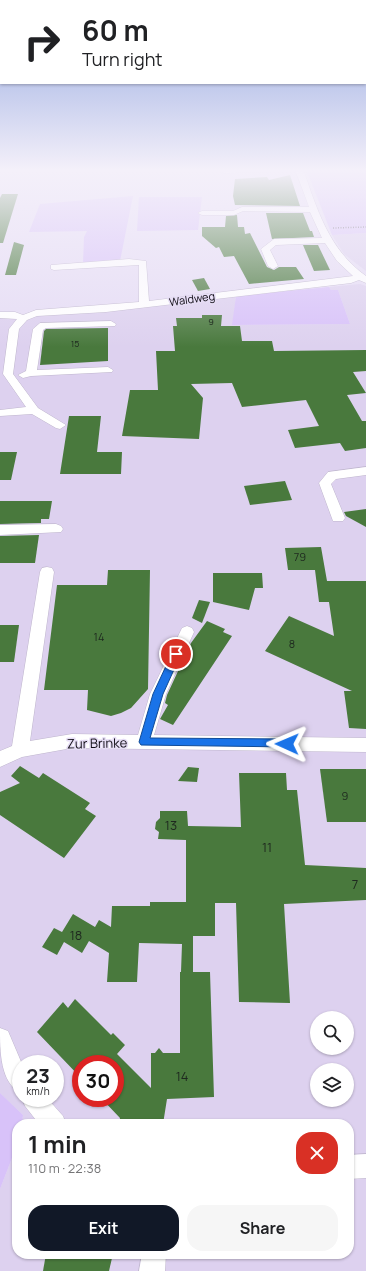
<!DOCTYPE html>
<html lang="en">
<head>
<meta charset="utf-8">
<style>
  :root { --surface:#fff; --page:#f6f6f6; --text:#202124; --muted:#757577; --accent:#111827 }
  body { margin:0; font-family:Manrope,sans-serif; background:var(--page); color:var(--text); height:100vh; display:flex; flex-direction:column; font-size:15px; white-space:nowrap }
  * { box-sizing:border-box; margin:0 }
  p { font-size:13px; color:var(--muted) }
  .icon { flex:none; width:22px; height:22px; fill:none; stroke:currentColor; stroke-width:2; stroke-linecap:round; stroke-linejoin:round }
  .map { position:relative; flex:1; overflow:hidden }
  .side { position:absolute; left:12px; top:1119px; width:342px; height:140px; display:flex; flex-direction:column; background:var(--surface); border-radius:16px; box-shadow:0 1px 3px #0004 }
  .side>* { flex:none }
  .banner { position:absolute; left:0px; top:0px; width:366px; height:84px; box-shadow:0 1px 3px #0004; background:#fff; color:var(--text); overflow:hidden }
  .controls { position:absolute; left:310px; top:1011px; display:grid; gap:8px }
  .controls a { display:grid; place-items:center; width:44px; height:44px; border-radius:50%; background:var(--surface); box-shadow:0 1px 3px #0004; font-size:20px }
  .speed { position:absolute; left:12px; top:1055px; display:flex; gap:8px; font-size:20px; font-weight:700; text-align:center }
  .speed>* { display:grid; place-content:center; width:52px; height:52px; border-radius:50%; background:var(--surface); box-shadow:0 1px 3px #0004; line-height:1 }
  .speed small { font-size:10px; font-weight:400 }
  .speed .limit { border:6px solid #d22; background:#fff; color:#111 }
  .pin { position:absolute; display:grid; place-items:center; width:34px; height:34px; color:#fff; margin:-17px; border:2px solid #fff; border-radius:50%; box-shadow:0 1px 4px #0007 }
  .me { position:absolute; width:44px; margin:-22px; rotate:271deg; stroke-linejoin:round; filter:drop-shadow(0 0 3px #0008) }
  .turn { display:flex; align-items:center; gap:14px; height:84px; padding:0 16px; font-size:18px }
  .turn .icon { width:52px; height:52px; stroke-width:2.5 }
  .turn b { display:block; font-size:28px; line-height:34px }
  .round { display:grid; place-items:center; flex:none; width:42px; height:42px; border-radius:16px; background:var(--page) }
  .summary { display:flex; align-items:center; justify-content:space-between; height:68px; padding:0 16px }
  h1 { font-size:24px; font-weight:700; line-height:30px }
  .cta { display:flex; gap:8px; margin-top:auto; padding:8px 16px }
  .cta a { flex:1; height:46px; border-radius:16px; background:var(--accent); color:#fff; font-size:16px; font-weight:700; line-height:46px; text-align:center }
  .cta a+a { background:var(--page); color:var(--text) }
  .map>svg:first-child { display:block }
</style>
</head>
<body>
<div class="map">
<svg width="366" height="1271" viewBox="0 0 366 1271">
  <rect width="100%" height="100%" fill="#e6ddf5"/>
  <g fill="#ddd1ef" fill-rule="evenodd">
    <polygon points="366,233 366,271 344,254 332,235"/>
    <path d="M360,284l6,2v985h-366v-82l17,-44v109h332v-130h-327l1,-9 -23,-22v-776l28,3 12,-5 12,-1 45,-1 139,-17 -3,29 117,-1 -12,-34h-7l-2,-3zM317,1018h30v30h-30zM21,1064h34v34h-34zM81,1064h34v34h-34zM317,1070h30v30h-30z"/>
  </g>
  <g fill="#d8c2f9">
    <polygon points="306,169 366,169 366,233 332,235"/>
    <polygon points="133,196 120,261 83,264 84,237 87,231 29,232 40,204"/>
    <polygon points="139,197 202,197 198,230 137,231"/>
    <polygon points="329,287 331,290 338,290 350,324 232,325 236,296"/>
    <polygon points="0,1093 23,1115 22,1124 17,1124 17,1145 0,1189"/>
  </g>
  <g fill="#49793d">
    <polygon points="290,175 300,206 235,205 233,196 235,179 267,177 269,180"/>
    <polygon points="2,194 18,194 3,243 0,243 0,198"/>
    <polygon points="266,213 303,213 310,231 312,231 314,237 272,239"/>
    <polygon points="237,215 238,227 244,227 245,234 250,233 267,267 274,270 279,267 296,267 304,279 249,284 234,256 224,257 219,247 216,248 202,236 202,227 225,227 226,216"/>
    <polygon points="14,242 24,245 16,275 5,275"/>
    <polygon points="303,245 318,245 330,270 314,271"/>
    <polygon points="204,278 210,289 198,291 192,280"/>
    <polygon points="202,315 222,315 221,326 240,326 242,341 272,341 274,351 366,350 366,371 353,372 366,393 347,395 362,421 366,421 366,448 345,451 340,443 295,448 288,430 319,426 306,400 242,407 232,383 191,384 203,398 199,439 122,436 130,390 158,390 156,351 175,351 173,326 177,326 176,318 202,318"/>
    <polygon points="108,328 108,361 40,365 44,331 46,329"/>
    <polygon points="69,416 101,416 97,452 122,452 121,474 60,474"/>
    <polygon points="0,452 17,452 11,480 0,480"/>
    <polygon points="285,481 292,500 250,505 244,486"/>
    <polygon points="0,501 52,501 49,519 41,519 41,523 0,524"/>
    <polygon points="366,509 366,527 346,516 344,512"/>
    <polygon points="39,535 35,563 0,563 0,536"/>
    <polygon points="321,547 327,581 366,581 366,729 349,728 344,691 352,691 265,651 289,616 334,636 329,602 319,602 315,570 288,570 285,548"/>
    <polygon points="108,570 150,570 148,689 131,708 121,713 111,716 87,710 88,690 44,690 57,585 107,585"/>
    <polygon points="213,573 262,573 263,588 255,588 249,610 213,602"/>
    <polygon points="199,600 210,602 202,623 192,618"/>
    <polygon points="207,621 225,629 223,632 232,636 173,725 160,719 168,705 165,703 167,695 191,643"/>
    <polygon points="0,625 19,625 14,662 0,662"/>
    <polygon points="20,766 39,778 43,773 90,803 85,809 96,816 64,858 0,815 0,792 20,783 11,776"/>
    <polygon points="188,767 199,768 197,782 178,781"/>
    <polygon points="320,769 366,769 366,822 327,822"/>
    <polygon points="239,773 286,773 287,790 297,790 305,865 366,868 366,900 284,904 290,1003 239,1002 236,903 215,903 215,936 193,936 193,972 210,972 214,1097 167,1099 163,1124 119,1124 120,1118 101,1098 115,1098 115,1064 81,1064 81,1078 37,1032 63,1002 68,1008 75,999 111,1035 113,1033 125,1045 117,1054 151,1088 151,1053 155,1053 159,1048 163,1053 180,1053 180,972 181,972 182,944 139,943 137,982 107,982 109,953 89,941 82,953 64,942 57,955 42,947 54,928 62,932 73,914 95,927 99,920 111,927 112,906 150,906 150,902 186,902 186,840 158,839 159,832 155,829 156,822 160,818 160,811 187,811 188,826 241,827"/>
    <polygon points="46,1254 94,1254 112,1258 109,1271 43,1271"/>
  </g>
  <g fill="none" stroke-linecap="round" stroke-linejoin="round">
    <defs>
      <g id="minor">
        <polygon points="221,169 295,169 291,171 224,173 220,171"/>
        <path d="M295,169h8c14,40 26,81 63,107v7l-7,-3 -8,3 -245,29 -69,4 -10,4 -8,9 -6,45 25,34 28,17 -6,4 -4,-1 -24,-14 -32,2v-6l26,-3 -23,-33 6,-45 8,-10 -17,-1v-6h15l8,3 13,-5 103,-8v-37l-85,5 -3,-1v-4l78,-6 17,2 3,40 204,-25 -16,-15 -12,-18 -49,2 -6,5 8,16 -5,3 -5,-3 -7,-17 13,-10 48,-1 -12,-26 -67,-1 -9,4h-32l-4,-2 4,-2h31l9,-4h67z"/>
        <polygon points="111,321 116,324 115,326 46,328 43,330 37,370 108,367 113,370 112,372 31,376 23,378 18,375 26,371 33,329 40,323"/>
        <polygon points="366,467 366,475 336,479 331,484 345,518 343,521 333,521 319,483 328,472"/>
        <polygon points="56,524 61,526 63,529 61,532 0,535 0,525"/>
        <polygon points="47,567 52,568 54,572 30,741 72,734 138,735 150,694 182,628 187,626 192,628 194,632 166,694 154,735 366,738 366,752 72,748 22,757 0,767 0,751 12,746 40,572 42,568"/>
        <path d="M0,1028l8,3 14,33 -1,29c-21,-10 -21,-42 -21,-65z"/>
        <polygon points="22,1098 47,1098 63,1116 66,1124 39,1124 25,1106"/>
        <polygon points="366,1154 366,1178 349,1179 349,1155"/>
        <polygon points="142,1254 166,1254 165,1271 139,1271"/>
      </g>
    </defs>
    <use href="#minor" stroke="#bfb6cd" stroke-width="1"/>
    <polyline stroke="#787282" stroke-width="1.5" stroke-dasharray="1 1.5" stroke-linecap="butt" points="333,228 366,227"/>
    <use href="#minor" fill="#fff" fill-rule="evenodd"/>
  </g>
  <linearGradient id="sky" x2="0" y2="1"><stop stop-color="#8fa4de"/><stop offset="0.49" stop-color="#f4f0fa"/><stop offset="1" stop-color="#f4f0fa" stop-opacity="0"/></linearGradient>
  <rect width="366" height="347" fill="url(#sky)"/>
  <polygon fill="#1a73e8" stroke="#114b97" points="176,650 181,654 163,694 150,738 287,739 292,744 290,747 141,745 139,742 153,694 173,651"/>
  <g text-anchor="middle" stroke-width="3" stroke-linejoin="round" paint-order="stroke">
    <g font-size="9" fill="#1e281f">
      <text x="211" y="325">9</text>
      <text x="75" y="347">15</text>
    </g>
    <g font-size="11" fill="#100d15" stroke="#e6ddf5">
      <text transform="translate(192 299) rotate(-8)" y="4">Waldweg</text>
    </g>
    <g font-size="11" fill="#1e281f">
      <text x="300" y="561">79</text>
      <text x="99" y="641">14</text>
      <text x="292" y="648">8</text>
      <text x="345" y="800">9</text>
    </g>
    <g font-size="13" fill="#100d15" stroke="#e6ddf5">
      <text transform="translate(97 743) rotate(-1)" y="5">Zur Brinke</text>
    </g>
    <g font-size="13" fill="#1e281f">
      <text x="171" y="830">13</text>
      <text x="267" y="852">11</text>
      <text x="355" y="889">7</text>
      <text x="76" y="940">18</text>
      <text x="182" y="1081">14</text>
    </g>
  </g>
</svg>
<div class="controls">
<a><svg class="icon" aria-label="search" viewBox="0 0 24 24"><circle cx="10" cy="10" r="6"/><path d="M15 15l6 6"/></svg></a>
<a><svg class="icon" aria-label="layers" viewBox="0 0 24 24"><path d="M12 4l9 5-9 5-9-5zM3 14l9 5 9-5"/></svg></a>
</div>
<div class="speed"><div>23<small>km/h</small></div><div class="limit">30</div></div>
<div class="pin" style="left:176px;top:654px;background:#d93025"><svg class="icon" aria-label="arrive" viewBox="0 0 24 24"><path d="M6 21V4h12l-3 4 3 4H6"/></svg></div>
<svg class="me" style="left:287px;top:744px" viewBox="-20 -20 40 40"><path d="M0-17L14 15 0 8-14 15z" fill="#1a73e8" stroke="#fff" stroke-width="4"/></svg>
<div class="banner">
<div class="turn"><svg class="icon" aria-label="right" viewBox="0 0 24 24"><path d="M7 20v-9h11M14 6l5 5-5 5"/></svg><div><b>60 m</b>Turn right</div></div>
</div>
<section class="side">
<div class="summary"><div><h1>1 min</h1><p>110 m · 22:38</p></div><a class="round" style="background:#d93025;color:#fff"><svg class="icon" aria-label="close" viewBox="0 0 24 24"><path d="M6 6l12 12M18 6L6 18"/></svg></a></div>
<div class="cta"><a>Exit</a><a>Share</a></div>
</section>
</div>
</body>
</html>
